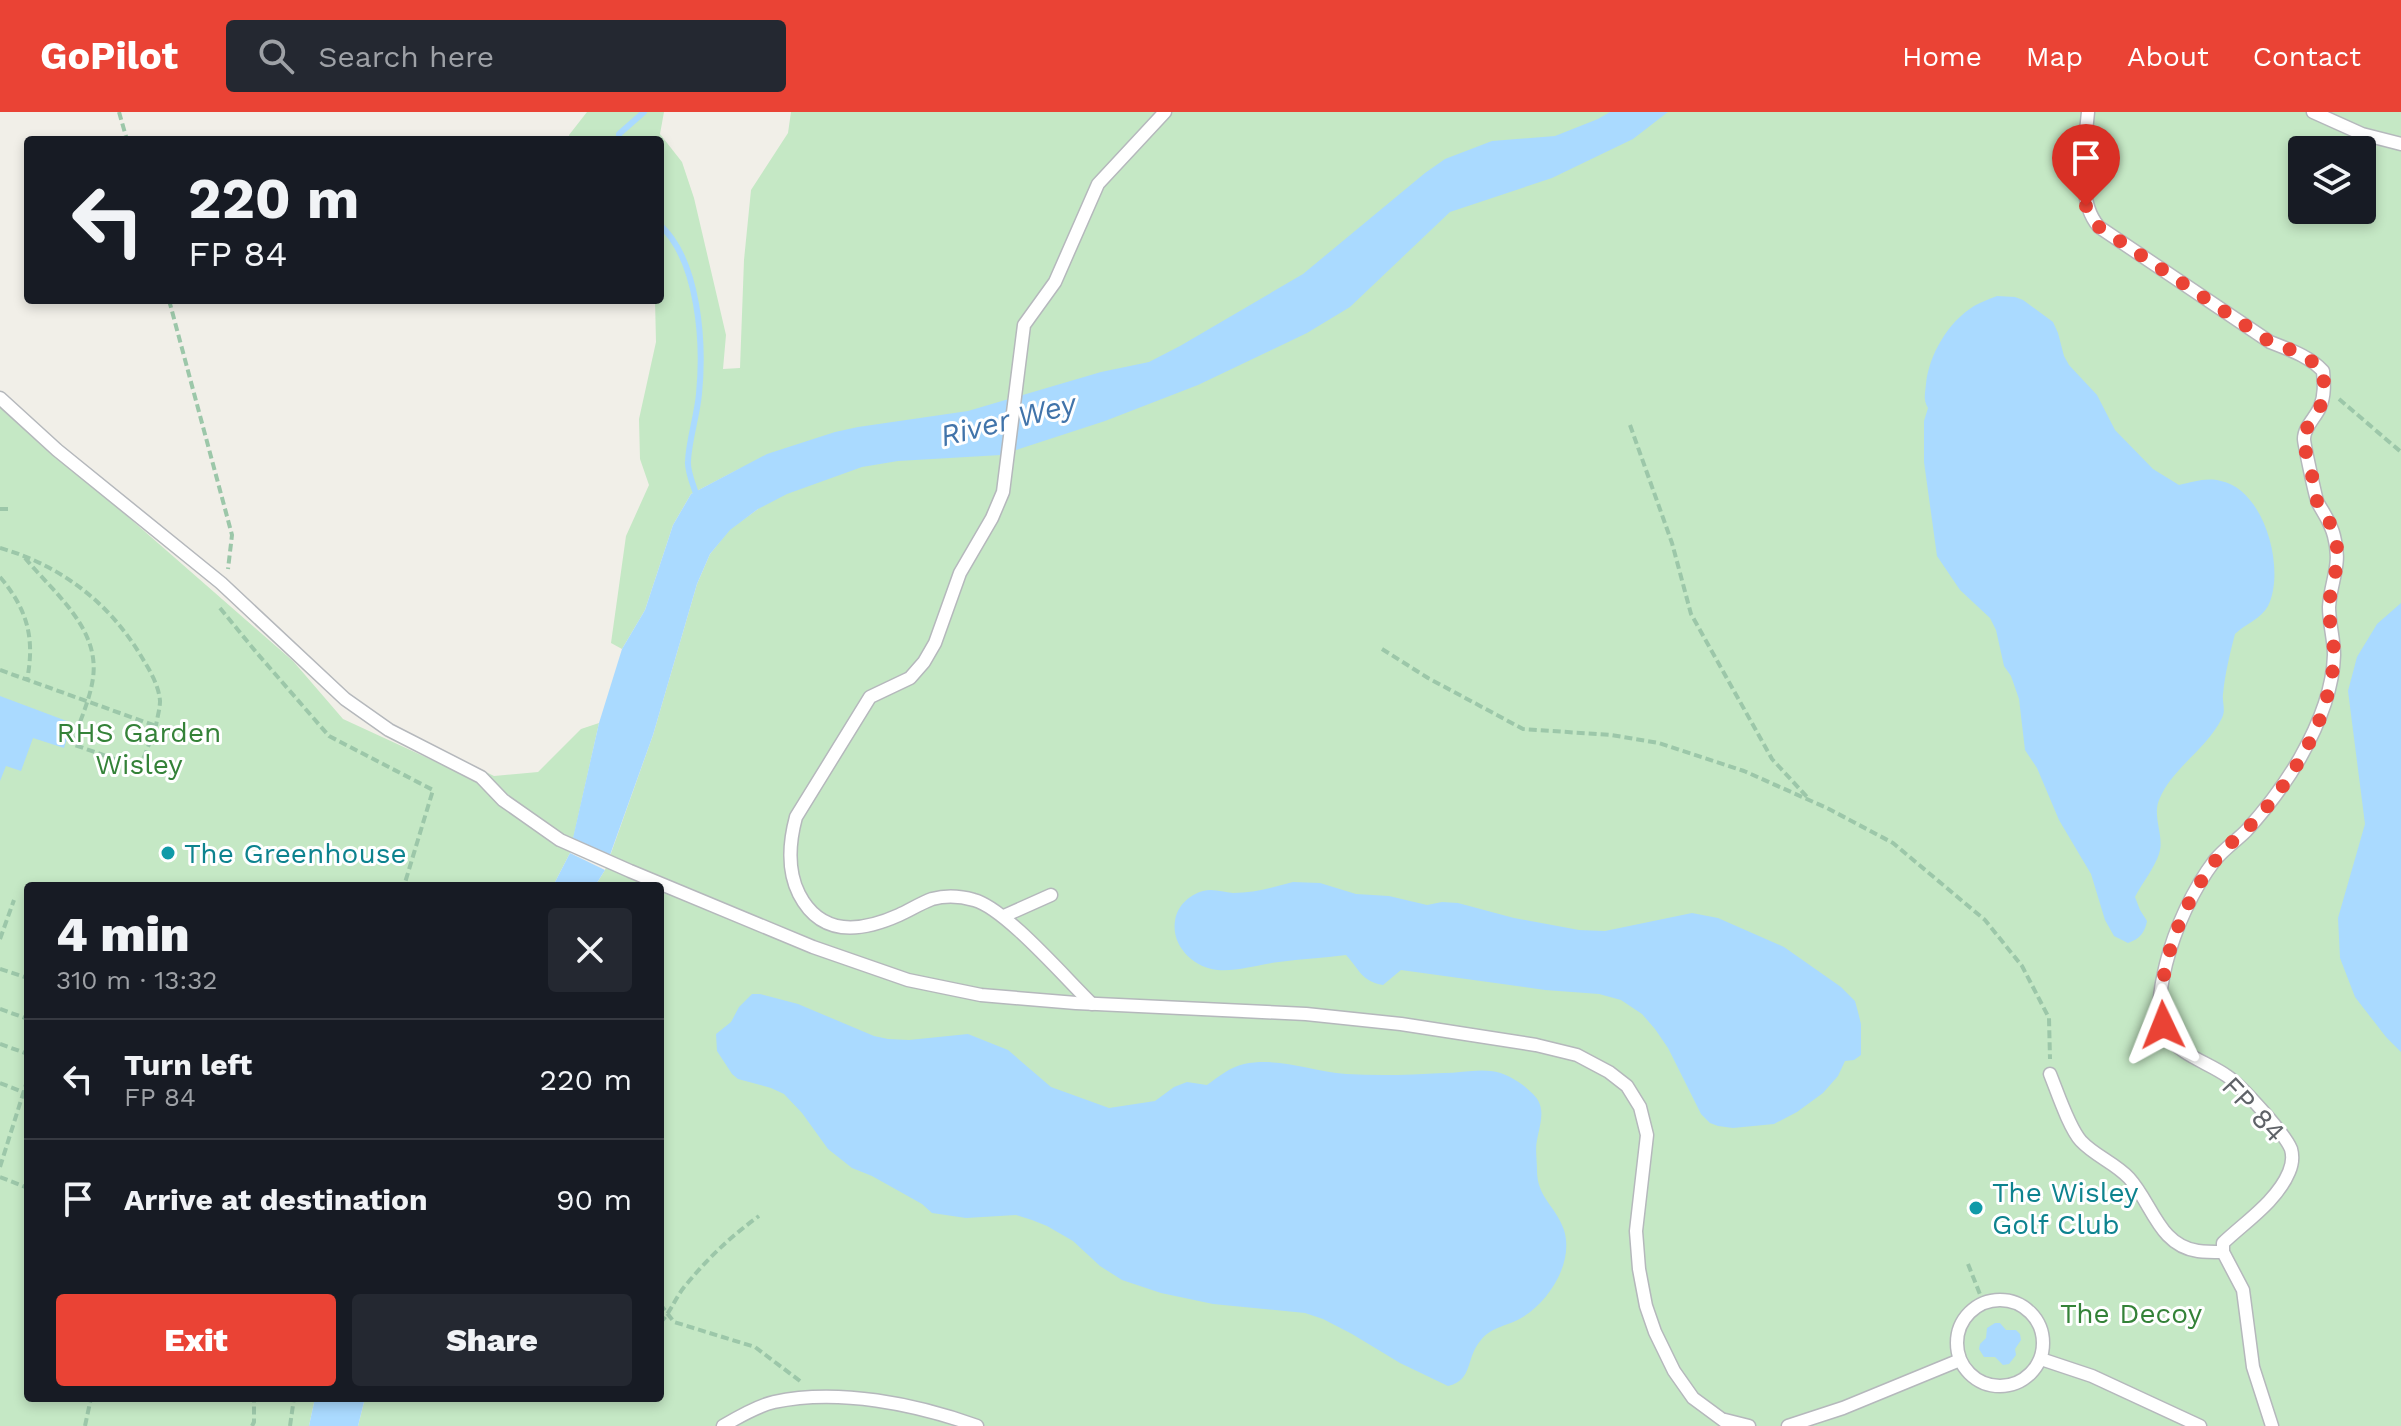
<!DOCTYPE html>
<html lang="en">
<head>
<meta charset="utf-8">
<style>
  :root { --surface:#171b24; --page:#242831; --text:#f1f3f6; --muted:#9ea1a6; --line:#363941; --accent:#ea4335 }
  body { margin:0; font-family:"Work Sans",sans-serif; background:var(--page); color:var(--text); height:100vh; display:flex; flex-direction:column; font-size:30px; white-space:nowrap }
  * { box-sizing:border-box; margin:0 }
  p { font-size:26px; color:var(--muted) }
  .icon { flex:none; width:44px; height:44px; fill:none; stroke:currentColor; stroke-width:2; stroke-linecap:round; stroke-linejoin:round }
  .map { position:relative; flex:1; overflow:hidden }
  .sheet { position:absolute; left:24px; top:770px; width:640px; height:520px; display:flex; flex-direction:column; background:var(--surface); border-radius:8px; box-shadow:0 4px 12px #0003 }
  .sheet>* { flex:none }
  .guide { position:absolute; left:24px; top:24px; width:640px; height:168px; border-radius:8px; box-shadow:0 4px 12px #0003; background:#171b24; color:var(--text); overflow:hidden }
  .tools { position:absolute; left:2288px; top:24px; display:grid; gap:16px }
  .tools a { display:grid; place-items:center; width:88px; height:88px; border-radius:8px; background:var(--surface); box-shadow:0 4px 12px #0003; font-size:40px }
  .pin { position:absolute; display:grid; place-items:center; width:68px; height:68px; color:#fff; margin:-82px -34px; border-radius:50% 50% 50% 0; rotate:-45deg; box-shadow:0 0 8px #0007 }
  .pin .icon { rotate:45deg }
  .me { position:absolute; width:88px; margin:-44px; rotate:358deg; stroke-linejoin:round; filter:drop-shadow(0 0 6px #0008) }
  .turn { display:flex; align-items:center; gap:28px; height:168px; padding:0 32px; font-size:36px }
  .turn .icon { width:104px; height:104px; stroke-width:2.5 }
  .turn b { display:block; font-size:56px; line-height:68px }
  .round { display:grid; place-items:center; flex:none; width:84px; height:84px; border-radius:8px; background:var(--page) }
  .overview { display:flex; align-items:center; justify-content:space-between; height:136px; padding:0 32px }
  h1 { font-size:48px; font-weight:800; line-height:60px }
  .action { display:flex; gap:16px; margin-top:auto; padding:16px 32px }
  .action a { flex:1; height:92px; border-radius:8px; background:var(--accent); color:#fff; font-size:32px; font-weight:800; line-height:92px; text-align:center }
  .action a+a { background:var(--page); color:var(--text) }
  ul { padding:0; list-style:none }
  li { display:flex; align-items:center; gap:24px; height:120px; padding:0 32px; border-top:2px solid var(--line) }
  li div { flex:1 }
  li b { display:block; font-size:30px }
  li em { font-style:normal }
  header { display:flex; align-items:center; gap:48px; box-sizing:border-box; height:112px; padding:0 40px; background:var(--accent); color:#fff }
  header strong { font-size:38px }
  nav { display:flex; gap:44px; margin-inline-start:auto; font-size:28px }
  .search { width:560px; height:72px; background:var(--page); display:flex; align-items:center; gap:20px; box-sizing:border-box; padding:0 28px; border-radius:8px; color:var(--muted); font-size:30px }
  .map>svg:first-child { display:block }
</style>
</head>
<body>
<header>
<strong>GoPilot</strong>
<div class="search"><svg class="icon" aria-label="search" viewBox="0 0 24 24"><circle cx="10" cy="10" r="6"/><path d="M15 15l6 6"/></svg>Search here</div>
<nav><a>Home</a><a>Map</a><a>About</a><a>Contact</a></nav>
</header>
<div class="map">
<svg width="2401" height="1314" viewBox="0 0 2401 1314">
  <rect width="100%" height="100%" fill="#f1efe8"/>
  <g fill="#c5e8c5" fill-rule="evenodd">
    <path d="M587,0h77l-4,22 22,28 12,36 32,137 -3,34 17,-1 4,-108 7,-70 37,-57 3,-21h1610v1314h-2043l7,-28h295v-512h-65l10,-16 48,-135 44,-151 13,-30 20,-25 28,-20 -17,-41 -50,26 -18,31 -28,85 -23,39 -11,-6 15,-107 23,-51 -9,-26 -1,-40 17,-77 -1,-42h5v-160h-90l-1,-5zM2302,38h60v60h-60z"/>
    <polygon points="0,293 293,549 343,607 471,666 482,658 494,664 538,660 581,617 599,611 570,741 553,774 28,774 28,1286 315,1286 309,1314 0,1314"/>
  </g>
  <g fill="#aadaff">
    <polygon points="1610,0 1668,0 1633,27 1552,66 1450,100 1350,195 1307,221 1198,273 1105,309 1001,343 898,349 862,355 787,382 758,397 730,418 710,442 697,472 653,623 610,743 573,726 599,611 622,537 645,498 673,413 691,382 767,342 835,320 858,315 968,299 1101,260 1149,250 1180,234 1303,162 1425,61 1445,47 1492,29 1555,24 1598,7"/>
    <path d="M1997,184l18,1 8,3 30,22 5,11 6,23 5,9 28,30 18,35 38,39 26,16c14,-3 27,-8 42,-4 44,9 65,89 47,125 -7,13 -23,18 -33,28 -5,19 -10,40 -12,60 -1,9 3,15 -1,24 -15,31 -50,50 -63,82 -7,17 6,37 0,54 -5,15 -17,29 -24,43l5,13 7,11c-2,11 -7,18 -19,22l-14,-7 -9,-16 -14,-46 -32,-54 -22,-52 -12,-18 -6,-51 -8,-23 -7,-10 -8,-36 -6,-12 -30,-28 -23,-34 -13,-94v-41l4,-13c-5,-8 -3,-14 -2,-24 3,-29 22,-62 48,-78 7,-4 15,-7 23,-10z"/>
    <polygon points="2401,491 2401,940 2386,925 2355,885 2340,846 2338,806 2365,712 2348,579 2357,545 2377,512"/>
    <polygon points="0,584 72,611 64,636 33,626 21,659 6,654 0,669"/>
    <polygon points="570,741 605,758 595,774 553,774"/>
    <path d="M1293,770l27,1 36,11 33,2 38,9 15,-3 16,1 56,15 65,12 26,1 87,-18 26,5 66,29 57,40 14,14 3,11 3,12v31l-7,5 -9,1 -7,15 -15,17 -26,19 -23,12 -41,4 -15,-2 -8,-3 -9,-9 -33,-66 -13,-19 -13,-15 -21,-14 -22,-6 -54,-4 -144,-20 -18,15c-22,-4 -23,-15 -37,-30 -23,3 -45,4 -67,7 -18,2 -44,10 -61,8 -24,-2 -47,-24 -43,-49 2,-15 14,-26 28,-30 10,-3 20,1 30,2 21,0 41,-6 60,-11z"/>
    <path d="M752,882h8l38,10 76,32 14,3 21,1 59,-6 40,16 43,37 58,21 46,-7 19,-14 13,-5 20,3c11,-8 23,-18 37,-21 35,-7 67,7 102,10 32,2 65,1 97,-1 16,0 33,-4 48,-2 16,2 31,12 42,23 14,14 7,29 4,46 -2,9 0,20 0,30 0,28 19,36 27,60 10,32 -14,70 -41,87 -14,9 -31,9 -42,23 -16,18 -7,40 -33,46l-48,-23 -48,-29 -29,-15 -18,-6 -92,-9 -52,-11 -39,-13 -22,-14 -27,-25 -26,-15 -15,-6 -16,-5 -50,3 -34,-5 -10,-9 -50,-28 -20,-8 -24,-19 -26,-36 -18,-19 -13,-6 -33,-9 -6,-5 -15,-23 -1,-17 15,-12 8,-15z"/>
    <polygon points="1995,1211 2000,1211 2006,1218 2016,1218 2020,1222 2021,1228 2015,1237 2016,1243 2009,1252 2003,1253 1995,1245 1984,1245 1979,1237 1980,1232 1986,1226 1987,1216"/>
    <polygon points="315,1286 365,1286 358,1314 309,1314"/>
  </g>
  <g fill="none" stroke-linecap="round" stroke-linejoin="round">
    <g stroke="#aadaff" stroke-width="6">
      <polyline points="619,28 619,22 644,0"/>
      <path d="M660,113c39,36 44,118 39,169 -2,22 -10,45 -11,67 -1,11 6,25 9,36"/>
    </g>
    <defs>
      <g id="service">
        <path d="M2088,0c-3,33 -13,88 11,115l171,115c20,8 39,14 53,29 1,12 2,24 -3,36 -4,10 -16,20 -16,32 0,4 12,61 14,64 6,11 13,20 16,33 8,29 -3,43 -5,71 0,16 5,32 5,48 -1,36 -17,73 -34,103 -15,26 -34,51 -54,73 -10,10 -22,18 -31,29 -22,29 -40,68 -49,104 -5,21 -12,52 1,71 13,20 42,28 60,41 14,9 58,58 64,73 2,7 1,16 -2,23 -12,29 -44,50 -66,71v9l20,38 10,77 19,59"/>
        <polyline points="2313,0 2362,22 2401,32"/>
        <polyline points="0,286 57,338 221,471 345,587 389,618 481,665 503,688 560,728 630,759 813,835 908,868 981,883 1076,891 1306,902 1401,912 1536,933 1577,943 1609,960 1627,974 1640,995 1647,1023 1636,1119 1639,1157 1646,1194 1655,1220 1674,1259 1693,1286 1731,1314"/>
        <polyline points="1004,804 1051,783"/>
        <path d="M1092,892c-26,-25 -87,-96 -118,-104 -14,-4 -27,-5 -42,-1 -11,4 -22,11 -33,16 -38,17 -78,22 -100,-21 -12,-24 -10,-51 -3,-77l74,-120 40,-19 14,-16 11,-19 25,-70 32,-55 11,-26 21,-167 31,-43 43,-98 67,-72"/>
        <path d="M2050,962c7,17 19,54 31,67 14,15 34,22 48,37 23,25 30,68 69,73 8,1 17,1 25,1"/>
        <circle cx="2000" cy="1231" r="43"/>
        <polyline points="2041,1247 2092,1264 2200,1314"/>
        <polyline points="1725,1308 1749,1314"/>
        <path d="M723,1314c15,-9 34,-20 51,-24 64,-14 142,2 203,24"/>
        <polyline points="1788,1314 1843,1296 1960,1248"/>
      </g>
    </defs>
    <use href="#service" stroke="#b5b8bc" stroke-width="15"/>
    <g stroke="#9cc7a9" stroke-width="4" stroke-dasharray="8 4" stroke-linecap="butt">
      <polyline points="119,0 127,28"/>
      <polyline points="169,188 232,423 228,457"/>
      <polyline points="2339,287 2401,340"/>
      <polyline points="1630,313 1672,431 1691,502 1772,647 1808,686"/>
      <polyline points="0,397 8,397"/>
      <path d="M0,436c63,18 112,57 144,113 7,11 15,26 16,40 0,8 -3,17 -4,25"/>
      <path d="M25,446c29,35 75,70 68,120 -3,22 -14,45 -21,66l68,24"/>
      <path d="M0,465c28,33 35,62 27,103"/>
      <polyline points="220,496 256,540 329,624 433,678 404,774"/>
      <polyline points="1382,537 1428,566 1523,617 1611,623 1659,631 1744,659 1827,696 1893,731 1985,808 2022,854 2049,906 2050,947"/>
      <polyline points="0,558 156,614 138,661"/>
      <polyline points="0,827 14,788"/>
      <polyline points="0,857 28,866"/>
      <polyline points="0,897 28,907"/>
      <polyline points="0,932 28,942"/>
      <polyline points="0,971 28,982"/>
      <polyline points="0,1055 28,966"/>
      <polyline points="0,1065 28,1076"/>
      <polyline points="1968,1152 1983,1190"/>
      <polyline points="660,1192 674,1210 755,1235 800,1269"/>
      <path d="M660,1211c11,-11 15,-25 25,-37 23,-28 45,-49 74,-70"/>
      <polyline points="85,1314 91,1286"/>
      <polyline points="252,1314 254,1310 254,1286"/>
      <polyline points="290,1314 294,1286"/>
    </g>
    <use href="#service" stroke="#fff" stroke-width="12"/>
  </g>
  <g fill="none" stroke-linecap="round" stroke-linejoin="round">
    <path stroke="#ea4335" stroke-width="14" stroke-dasharray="0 25.2" d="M2086,94l5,12 8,9 171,115c20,7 39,14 53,29 1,12 2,24 -3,36 -4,10 -16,20 -16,32 -1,9 5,20 7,29 2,10 1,20 5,30 3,11 13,20 17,32 11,34 -2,46 -4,77 0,17 5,32 5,48 0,14 -4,29 -7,42 -11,42 -38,84 -65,116 -14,17 -34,30 -47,48 -32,42 -61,111 -52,164"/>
  </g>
  <g fill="#0f9aa8" stroke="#fff" stroke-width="3">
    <circle cx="168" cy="741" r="8"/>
    <circle cx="1976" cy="1096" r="8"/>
  </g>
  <g text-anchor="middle" stroke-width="6" stroke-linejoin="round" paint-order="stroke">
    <g font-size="28" fill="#348238" stroke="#fff">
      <text x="139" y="630">RHS Garden<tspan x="139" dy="32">Wisley</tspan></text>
      <text x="2131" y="1211">The Decoy</text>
    </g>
    <g font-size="28" fill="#0d838f" stroke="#fff" text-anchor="start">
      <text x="184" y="751">The Greenhouse</text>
      <text x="1992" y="1090">The Wisley<tspan x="1992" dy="32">Golf Club</tspan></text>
    </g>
    <g font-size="28" fill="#5f6368" stroke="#fff">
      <text transform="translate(2254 997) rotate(47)" y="10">FP 84</text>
    </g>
    <g font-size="30" font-style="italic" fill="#4174aa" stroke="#fff">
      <text transform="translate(1008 308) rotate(-14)" y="10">River Wey</text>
    </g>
  </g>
</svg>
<div class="tools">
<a><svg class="icon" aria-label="layers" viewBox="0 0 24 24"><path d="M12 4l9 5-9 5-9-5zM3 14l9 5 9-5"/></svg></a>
</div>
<div class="pin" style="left:2086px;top:94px;background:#d93025"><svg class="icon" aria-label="arrive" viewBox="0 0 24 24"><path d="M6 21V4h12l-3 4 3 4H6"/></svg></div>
<svg class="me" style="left:2163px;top:913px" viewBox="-20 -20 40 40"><path d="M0-17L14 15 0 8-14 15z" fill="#ea4335" stroke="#fff" stroke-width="4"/></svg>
<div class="guide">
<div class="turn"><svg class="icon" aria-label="left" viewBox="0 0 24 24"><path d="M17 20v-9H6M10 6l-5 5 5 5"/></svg><div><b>220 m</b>FP 84</div></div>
</div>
<section class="sheet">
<div class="overview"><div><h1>4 min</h1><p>310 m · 13:32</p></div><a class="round"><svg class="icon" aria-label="close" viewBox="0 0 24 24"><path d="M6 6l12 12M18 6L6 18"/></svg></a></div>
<ul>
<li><svg class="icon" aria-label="left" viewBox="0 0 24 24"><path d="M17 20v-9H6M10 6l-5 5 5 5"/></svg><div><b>Turn left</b><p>FP 84</p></div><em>220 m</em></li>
<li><svg class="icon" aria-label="arrive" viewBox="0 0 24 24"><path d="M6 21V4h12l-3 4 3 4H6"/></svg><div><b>Arrive at destination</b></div><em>90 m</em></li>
</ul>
<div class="action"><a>Exit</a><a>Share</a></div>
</section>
</div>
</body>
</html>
